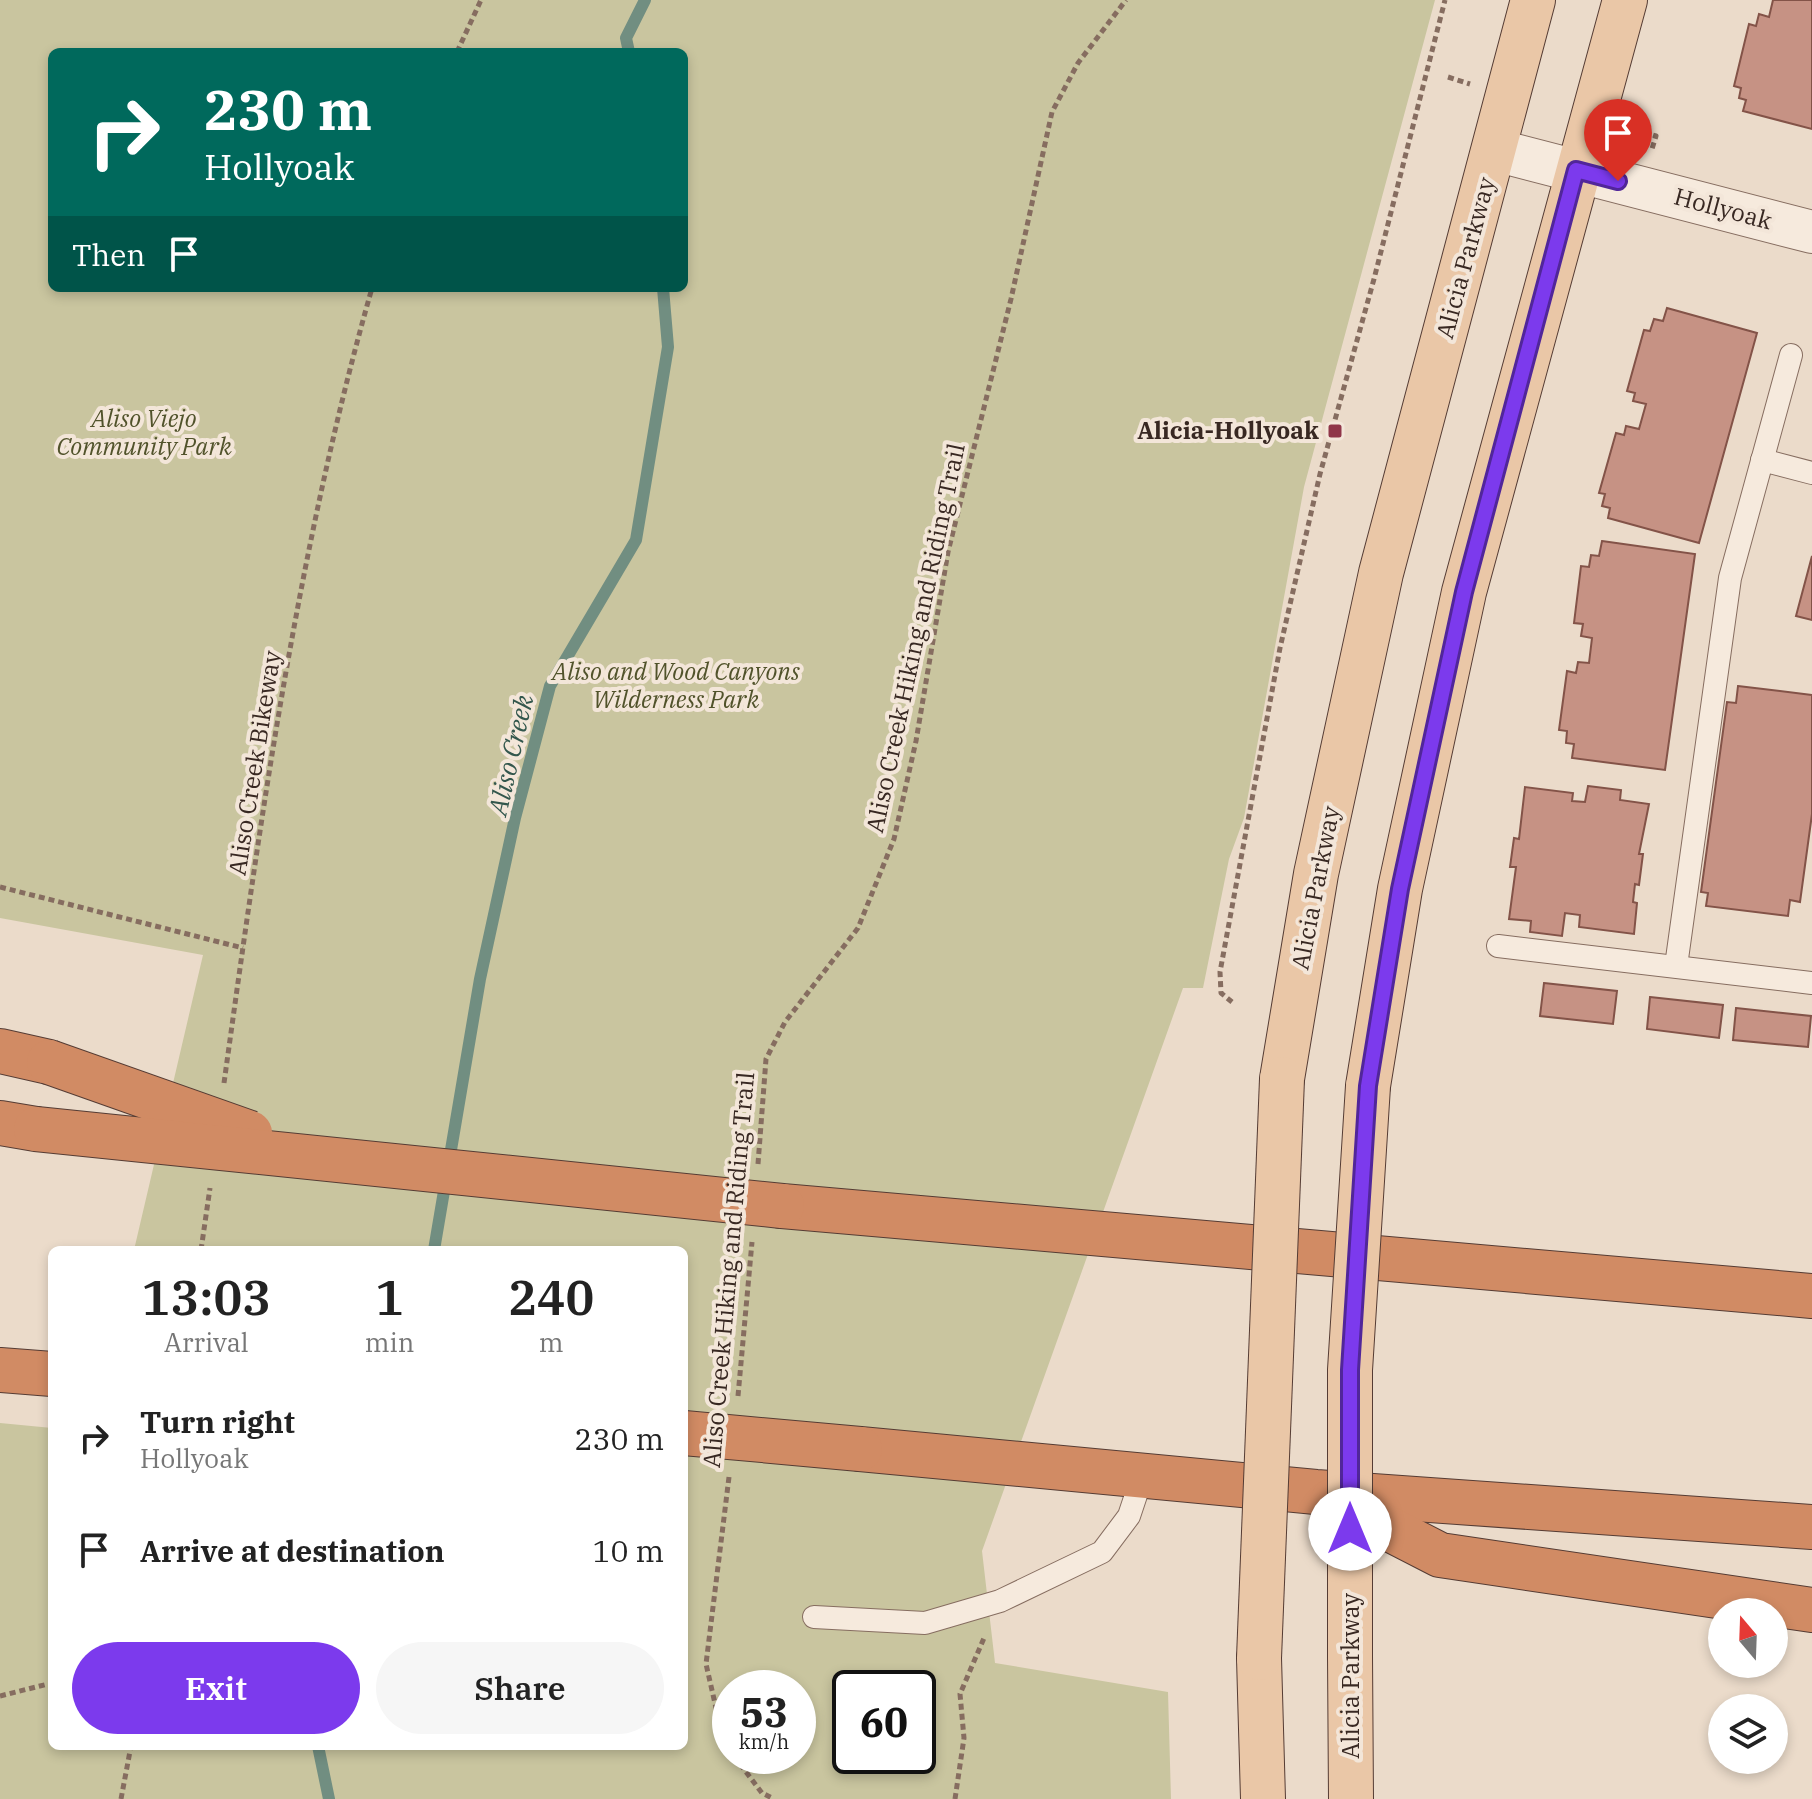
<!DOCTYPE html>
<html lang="en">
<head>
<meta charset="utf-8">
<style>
  :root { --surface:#fff; --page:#f6f6f6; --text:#222; --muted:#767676; --accent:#7c3aed }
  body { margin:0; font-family:"IBM Plex Serif",serif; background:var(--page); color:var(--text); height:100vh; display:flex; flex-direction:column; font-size:30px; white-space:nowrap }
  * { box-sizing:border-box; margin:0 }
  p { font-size:26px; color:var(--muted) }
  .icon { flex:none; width:44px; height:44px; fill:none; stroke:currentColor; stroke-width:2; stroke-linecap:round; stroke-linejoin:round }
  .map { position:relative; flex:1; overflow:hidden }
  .side { position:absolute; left:48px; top:1246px; width:640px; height:504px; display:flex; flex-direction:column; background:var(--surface); border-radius:12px; box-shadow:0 4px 12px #0003 }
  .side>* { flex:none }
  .hud { position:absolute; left:48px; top:48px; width:640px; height:244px; border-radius:12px; box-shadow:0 4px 12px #0003; background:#00695c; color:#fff; overflow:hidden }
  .needle { width:52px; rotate:341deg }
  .fabs { position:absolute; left:1708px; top:1598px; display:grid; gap:16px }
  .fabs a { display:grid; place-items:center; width:80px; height:80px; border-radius:50%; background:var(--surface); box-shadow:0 4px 12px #0003; font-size:40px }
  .speed { position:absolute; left:712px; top:1670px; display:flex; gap:16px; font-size:40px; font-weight:700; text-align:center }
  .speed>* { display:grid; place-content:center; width:104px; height:104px; border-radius:50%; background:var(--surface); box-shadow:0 4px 12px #0003; line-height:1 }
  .speed small { font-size:20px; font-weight:400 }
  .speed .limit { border:4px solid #111; border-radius:12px; background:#fff; color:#111 }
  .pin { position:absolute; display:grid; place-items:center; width:68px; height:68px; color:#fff; margin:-82px -34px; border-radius:50% 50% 50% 0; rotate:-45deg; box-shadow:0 0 8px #0007 }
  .pin .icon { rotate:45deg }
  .me { position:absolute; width:88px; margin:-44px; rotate:0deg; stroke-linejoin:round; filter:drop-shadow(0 0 6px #0008) }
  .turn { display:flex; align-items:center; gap:28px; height:168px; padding:0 24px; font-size:36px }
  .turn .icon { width:104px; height:104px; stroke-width:2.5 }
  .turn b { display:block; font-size:56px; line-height:68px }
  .then { display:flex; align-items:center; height:76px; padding:0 24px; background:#0003; gap:16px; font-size:30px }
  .eta { display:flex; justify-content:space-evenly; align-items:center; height:136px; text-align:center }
  .eta b { font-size:48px; font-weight:600; line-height:56px }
  .primary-button { display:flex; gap:16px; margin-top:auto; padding:16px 24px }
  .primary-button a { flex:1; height:92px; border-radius:48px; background:var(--accent); color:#fff; font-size:32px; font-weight:600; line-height:92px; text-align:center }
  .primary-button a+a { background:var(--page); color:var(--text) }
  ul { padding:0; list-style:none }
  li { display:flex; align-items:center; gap:24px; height:112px; padding:0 24px }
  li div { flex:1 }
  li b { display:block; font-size:30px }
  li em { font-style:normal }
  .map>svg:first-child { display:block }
</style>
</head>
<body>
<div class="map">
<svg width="1812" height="1799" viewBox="0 0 1812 1799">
  <rect width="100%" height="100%" fill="#ebdbca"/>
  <path fill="#c9c59f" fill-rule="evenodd" d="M0,0h1435l-131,487 -60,331 -15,41 -26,129h-20l-201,563 13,112 173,29 3,107h-1171v-376l52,5v318h632v-496h-550l69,-295 -203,-37zM52,52h632v236h-632zM730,1688h68v68h-68zM850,1688h68v68h-68z"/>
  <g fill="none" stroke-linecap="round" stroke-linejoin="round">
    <g stroke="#718e81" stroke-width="12">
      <polyline points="629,52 626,38 645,0"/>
      <polyline points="434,1250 480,979 515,818 550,686 636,540 668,347 663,288"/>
      <polyline points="318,1746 329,1799"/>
    </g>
  </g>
  <g fill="#c69284" stroke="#835348" stroke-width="2">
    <polygon points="1773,0 1812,0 1812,129 1743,111 1746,100 1739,98 1741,88 1734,86 1749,24 1756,26 1759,14 1769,17"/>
    <polygon points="1667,308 1757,333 1699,543 1608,518 1610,508 1602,506 1605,494 1599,493 1616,433 1624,435 1626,426 1639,429 1646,404 1633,401 1635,393 1627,391 1644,330 1650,331 1654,319 1663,321"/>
    <polygon points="1602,541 1695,554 1665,770 1572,758 1574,744 1566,743 1567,731 1559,730 1567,671 1576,673 1578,662 1589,663 1592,638 1581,636 1583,624 1574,623 1581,566 1589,567 1591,555 1599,556"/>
    <polygon points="1812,556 1812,620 1796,616"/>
    <polygon points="1738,686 1812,695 1812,814 1800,902 1790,900 1788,916 1706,906 1708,893 1701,892 1727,702 1736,703"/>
    <polygon points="1588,786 1621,790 1620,800 1649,804 1639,854 1643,854 1639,885 1635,884 1633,902 1637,903 1634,934 1579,927 1580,915 1565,913 1562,936 1530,932 1531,921 1509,919 1516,867 1510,867 1514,838 1519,839 1525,787 1573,793 1572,801 1585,802"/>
    <polygon points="1544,983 1617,991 1613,1024 1540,1016"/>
    <polygon points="1650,997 1723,1005 1719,1038 1647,1029"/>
    <polygon points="1736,1008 1811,1016 1808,1047 1733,1040"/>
  </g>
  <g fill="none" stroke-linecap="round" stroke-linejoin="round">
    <defs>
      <g id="lane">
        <polyline points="1762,460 1812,473"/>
        <polyline points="1498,946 1812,983"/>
        <polyline points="1676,966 1730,578 1791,355"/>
        <polyline points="814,1617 925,1623 1000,1601 1102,1552 1129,1516 1142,1477"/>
      </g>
      <polyline id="street" points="1495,150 1812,232"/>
      <g id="primary">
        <polyline points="1282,1079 1316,874 1381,573 1533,0"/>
        <polyline points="1368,1086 1400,889 1464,592 1625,0"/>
        <polyline points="1350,1656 1351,1799"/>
        <polyline points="1259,1658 1263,1799"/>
      </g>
      <g id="highway">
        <polyline points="0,1051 49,1062"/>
        <polyline points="0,1123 36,1129"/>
        <polyline points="782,1206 1812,1296"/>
        <polyline points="0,1370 52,1374"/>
        <polyline points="860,1449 1316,1492 1812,1527"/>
        <polyline points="1333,1500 1440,1555 1812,1610"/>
      </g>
    </defs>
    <use href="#lane" stroke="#866d60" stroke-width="24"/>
    <use href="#street" stroke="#866d60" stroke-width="44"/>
    <use href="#primary" stroke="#553c34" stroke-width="46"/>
    <use href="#highway" stroke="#553c34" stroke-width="46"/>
    <g stroke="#866d60" stroke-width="5" stroke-dasharray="6 4" stroke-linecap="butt">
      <polyline points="457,52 481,0"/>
      <polyline points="1448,77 1470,84"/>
      <polyline points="1634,129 1656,136 1652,149"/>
      <polyline points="0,887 243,948"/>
      <polyline points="1232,1002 1221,993 1220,972 1280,648 1320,474 1374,279 1445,0"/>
      <path d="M224,1083c37,-267 74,-536 148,-795"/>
      <polyline points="758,1164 766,1059 785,1022 858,928 894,839 916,741 948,552 1011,299 1052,112 1078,63 1126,0"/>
      <polyline points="201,1250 210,1188"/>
      <polyline points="738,1396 752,1242"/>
      <polyline points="729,1477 706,1664 724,1743 730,1751"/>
      <polyline points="0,1696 52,1683"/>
      <polyline points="734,1756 762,1793 774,1799"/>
      <polyline points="121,1799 131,1746"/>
      <polyline points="955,1799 964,1738 960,1694 984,1638"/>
    </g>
    <use href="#lane" stroke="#f6eadd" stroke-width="22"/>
    <use href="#street" stroke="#f6eadd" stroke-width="42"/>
    <use href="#primary" stroke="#eac7a7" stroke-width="44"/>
    <use href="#highway" stroke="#d18b64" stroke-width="44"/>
    <defs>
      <g id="primary-bridge">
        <polyline points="1350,1656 1350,1370 1368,1086"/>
        <polyline points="1259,1658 1282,1079"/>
      </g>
      <g id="highway-bridge">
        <polyline points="49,1062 250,1133"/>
        <polyline points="36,1129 782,1206"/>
        <polyline points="684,1433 860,1449"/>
      </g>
    </defs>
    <use href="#primary-bridge" stroke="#553c34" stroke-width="46" stroke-linecap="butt"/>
    <use href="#highway-bridge" stroke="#553c34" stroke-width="46" stroke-linecap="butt"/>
    <use href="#primary-bridge" stroke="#eac7a7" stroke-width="44"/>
    <use href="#highway-bridge" stroke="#d18b64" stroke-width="44"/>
  </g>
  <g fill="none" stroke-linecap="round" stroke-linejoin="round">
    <defs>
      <polyline id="route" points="1350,1529 1350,1370 1368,1086 1400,889 1464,592 1576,170 1618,181"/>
    </defs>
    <use href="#route" stroke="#51269a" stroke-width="20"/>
    <use href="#route" stroke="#7c3aed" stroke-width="14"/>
  </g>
  <rect fill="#903649" stroke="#f3e6d9" stroke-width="3" x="1327" y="423" width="16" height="16" rx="4"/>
  <g text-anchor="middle" stroke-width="8" stroke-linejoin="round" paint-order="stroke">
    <g font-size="24" fill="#382822" stroke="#f3e6d9">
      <text transform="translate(1723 209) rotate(15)" y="8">Hollyoak</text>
      <text transform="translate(1466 258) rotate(-75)" y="8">Alicia Parkway</text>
      <text transform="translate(916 638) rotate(-78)" y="8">Aliso Creek Hiking and Riding Trail</text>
      <text transform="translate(255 763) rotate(-81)" y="8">Aliso Creek Bikeway</text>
      <text transform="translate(1316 888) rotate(-79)" y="8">Alicia Parkway</text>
      <text transform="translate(729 1270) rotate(-85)" y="8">Aliso Creek Hiking and Riding Trail</text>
      <text transform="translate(1351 1676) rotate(-90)" y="8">Alicia Parkway</text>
    </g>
    <g font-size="24" font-style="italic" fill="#51532b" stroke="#f3e6d9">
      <text x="144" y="427">Aliso Viejo<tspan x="144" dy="28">Community Park</tspan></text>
      <text x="676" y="680">Aliso and Wood Canyons<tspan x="676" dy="28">Wilderness Park</tspan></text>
    </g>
    <g font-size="24" font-weight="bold" fill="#382822" stroke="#f3e6d9" text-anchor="end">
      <text x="1319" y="439">Alicia-Hollyoak</text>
    </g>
    <g font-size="26" font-style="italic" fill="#33574d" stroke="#f3e6d9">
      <text transform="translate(511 755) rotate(-77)" y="9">Aliso Creek</text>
    </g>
  </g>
</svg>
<div class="fabs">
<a><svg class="needle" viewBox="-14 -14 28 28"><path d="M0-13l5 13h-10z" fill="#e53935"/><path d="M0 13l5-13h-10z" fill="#767676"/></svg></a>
<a><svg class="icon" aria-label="layers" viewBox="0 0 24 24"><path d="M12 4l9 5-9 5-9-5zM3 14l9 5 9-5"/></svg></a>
</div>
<div class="speed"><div>53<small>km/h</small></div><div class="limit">60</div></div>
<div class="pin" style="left:1618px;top:181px;background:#d93025"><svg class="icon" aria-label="arrive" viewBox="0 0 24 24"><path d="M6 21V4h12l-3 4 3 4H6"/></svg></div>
<svg class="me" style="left:1350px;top:1529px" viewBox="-20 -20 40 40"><circle r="19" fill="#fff"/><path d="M0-13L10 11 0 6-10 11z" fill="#7c3aed"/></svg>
<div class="hud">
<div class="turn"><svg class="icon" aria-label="right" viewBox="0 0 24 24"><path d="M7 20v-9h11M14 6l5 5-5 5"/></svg><div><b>230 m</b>Hollyoak</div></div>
<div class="then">Then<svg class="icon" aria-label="arrive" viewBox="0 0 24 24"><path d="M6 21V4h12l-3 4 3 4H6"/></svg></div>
</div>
<section class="side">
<div class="eta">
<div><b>13:03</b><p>Arrival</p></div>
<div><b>1</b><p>min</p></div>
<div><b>240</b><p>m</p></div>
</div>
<ul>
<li><svg class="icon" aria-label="right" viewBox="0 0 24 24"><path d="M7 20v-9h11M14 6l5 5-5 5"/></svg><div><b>Turn right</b><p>Hollyoak</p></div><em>230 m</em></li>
<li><svg class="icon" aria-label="arrive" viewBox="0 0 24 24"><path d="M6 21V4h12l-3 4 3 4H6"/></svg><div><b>Arrive at destination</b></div><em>10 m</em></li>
</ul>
<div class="primary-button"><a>Exit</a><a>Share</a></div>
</section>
</div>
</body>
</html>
